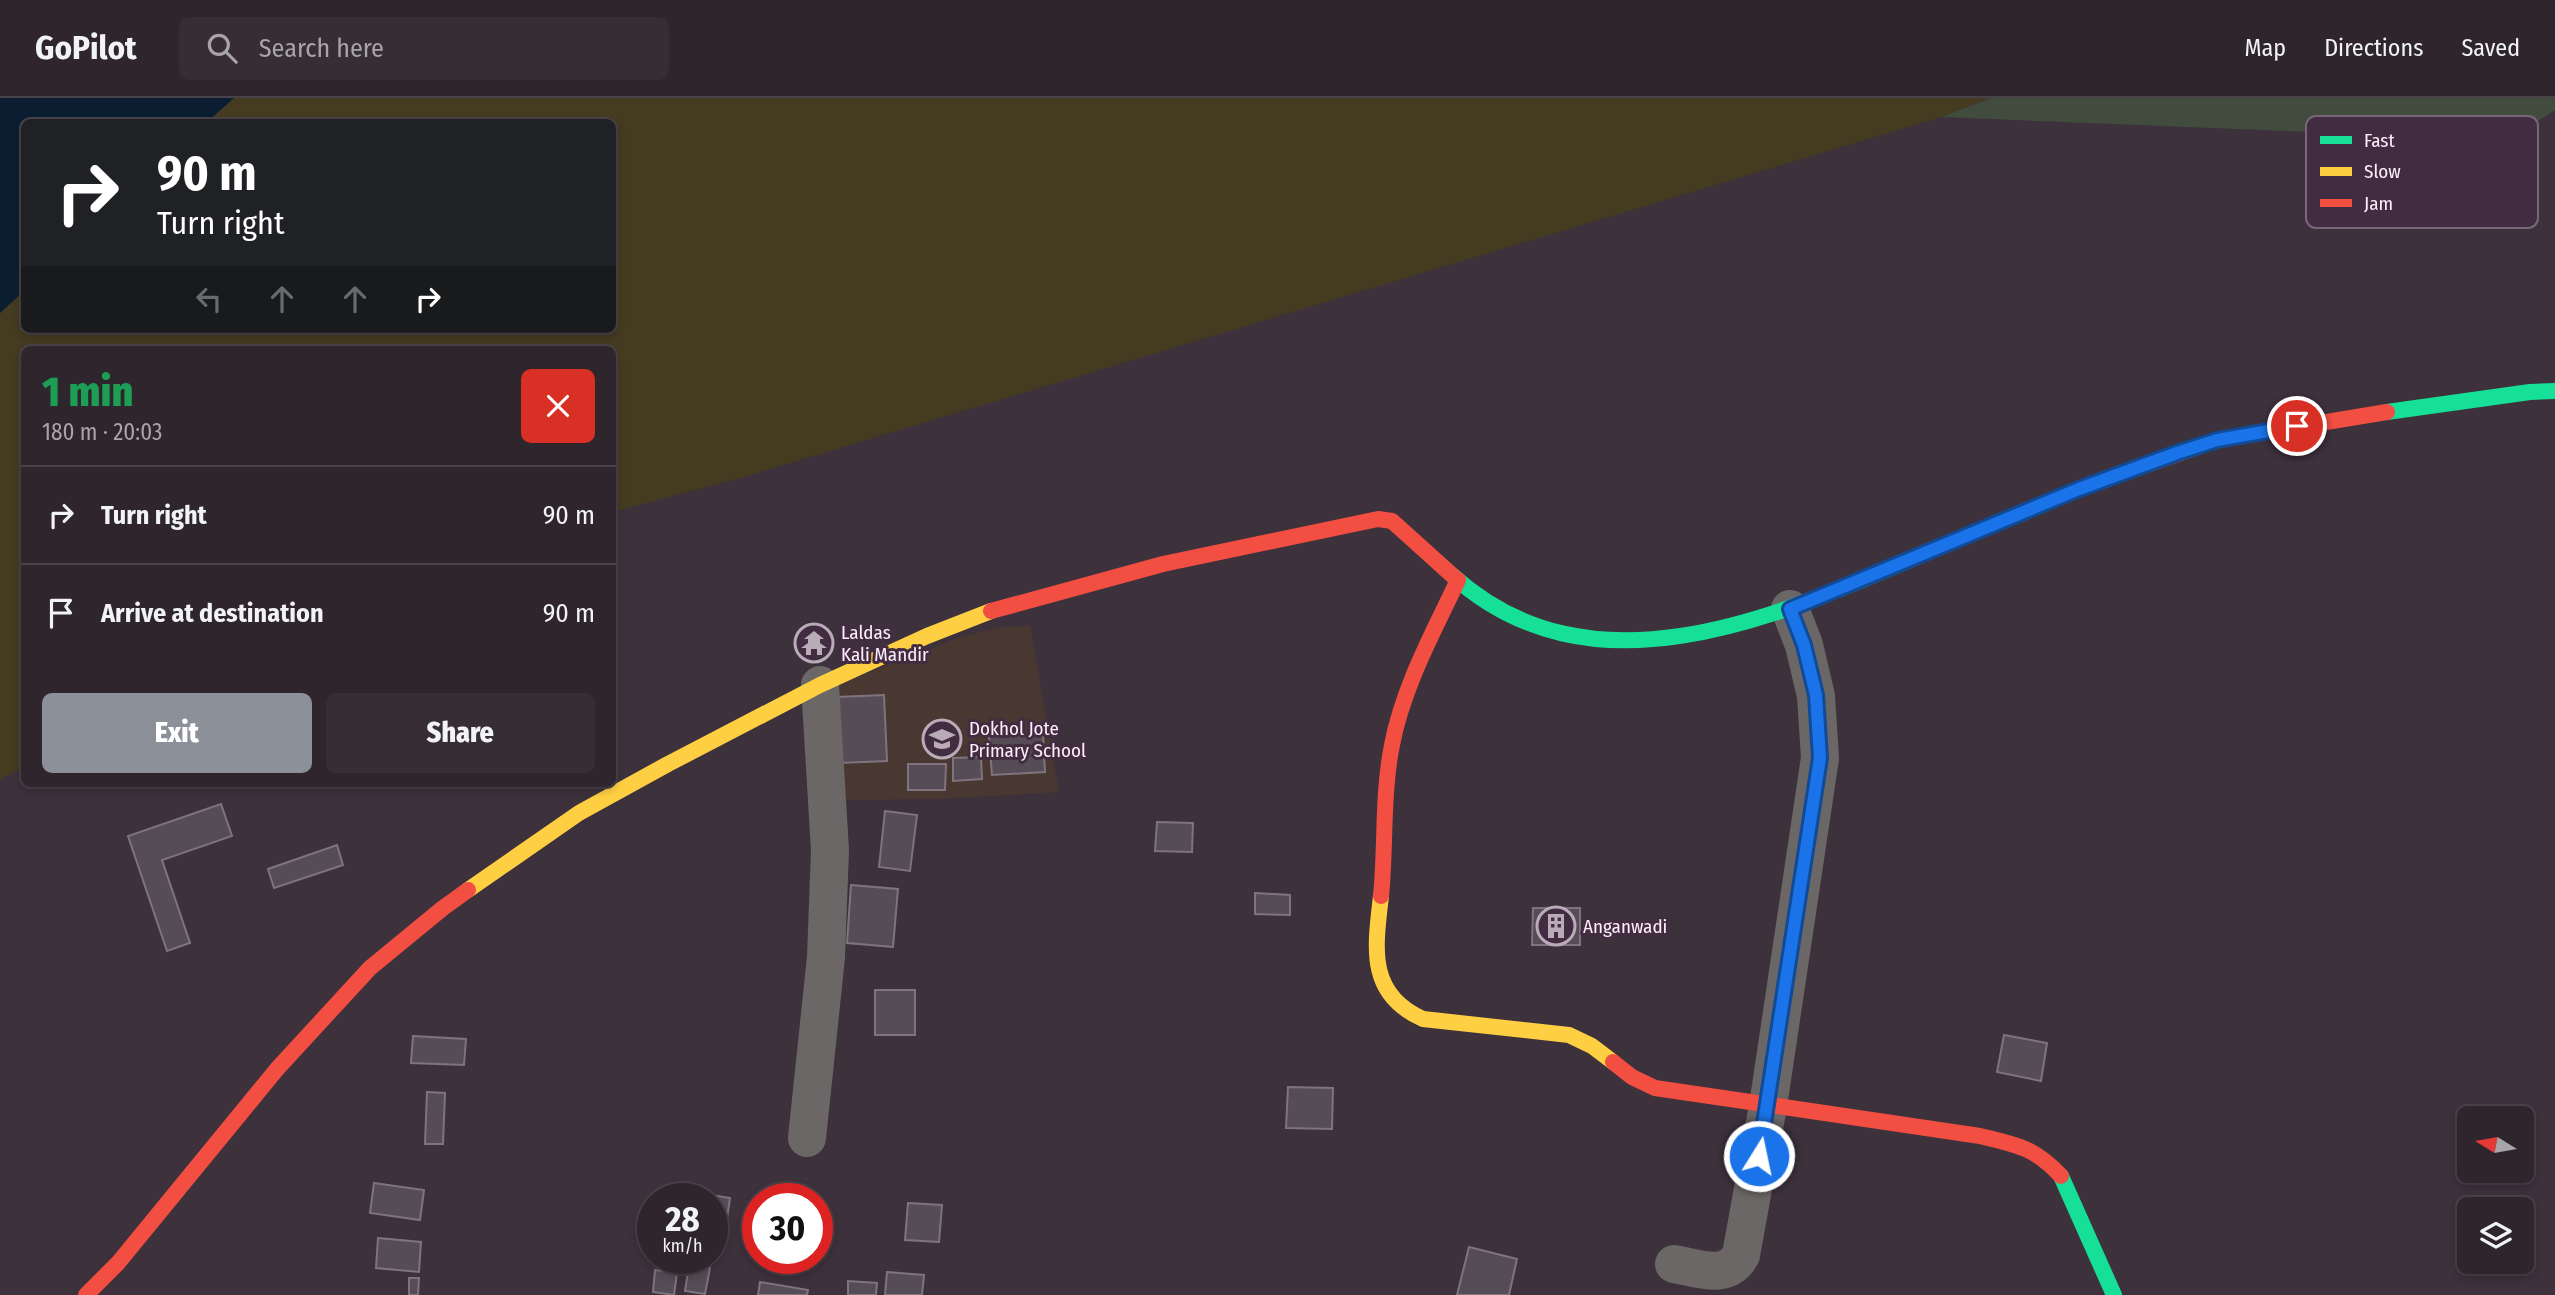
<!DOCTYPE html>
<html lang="en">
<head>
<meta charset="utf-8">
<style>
  :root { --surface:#2e252d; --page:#362d35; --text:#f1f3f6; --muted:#a7a5aa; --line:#494249; --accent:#8c9099 }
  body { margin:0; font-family:"Fira Sans Condensed",sans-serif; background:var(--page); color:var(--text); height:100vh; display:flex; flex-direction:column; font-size:26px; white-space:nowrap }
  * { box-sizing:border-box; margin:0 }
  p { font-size:23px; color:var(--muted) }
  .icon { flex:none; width:38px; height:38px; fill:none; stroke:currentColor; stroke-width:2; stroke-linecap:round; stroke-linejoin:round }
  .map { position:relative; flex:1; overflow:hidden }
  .details { position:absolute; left:21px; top:248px; width:595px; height:441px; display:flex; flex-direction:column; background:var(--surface); border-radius:10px; box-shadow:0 4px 10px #0003,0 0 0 2px var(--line) }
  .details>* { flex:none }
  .guide { position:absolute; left:21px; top:21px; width:595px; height:214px; border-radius:10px; box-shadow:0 4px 10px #0003,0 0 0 2px var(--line); background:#202124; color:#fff; overflow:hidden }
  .needle { width:46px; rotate:281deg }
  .fabs { position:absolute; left:2457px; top:1008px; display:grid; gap:14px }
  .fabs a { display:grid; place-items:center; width:77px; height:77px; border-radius:10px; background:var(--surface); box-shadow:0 4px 10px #0003,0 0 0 2px var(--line); font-size:35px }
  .speed { position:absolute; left:637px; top:1085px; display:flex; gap:14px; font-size:35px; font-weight:700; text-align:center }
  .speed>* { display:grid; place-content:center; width:91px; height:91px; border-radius:50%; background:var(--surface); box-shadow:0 4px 10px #0003,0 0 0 2px var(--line); line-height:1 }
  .speed small { font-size:18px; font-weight:400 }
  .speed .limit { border:10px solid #d22; background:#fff; color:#111 }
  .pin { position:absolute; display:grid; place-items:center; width:60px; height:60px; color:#fff; margin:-30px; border:4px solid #fff; border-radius:50%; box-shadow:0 2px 7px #0007 }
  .me { position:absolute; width:77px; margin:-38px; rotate:10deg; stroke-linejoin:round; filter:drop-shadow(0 0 5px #0008) }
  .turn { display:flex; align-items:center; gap:24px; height:147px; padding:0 21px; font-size:32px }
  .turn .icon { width:91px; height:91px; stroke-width:2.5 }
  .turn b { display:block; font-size:49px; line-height:60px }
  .lanes { display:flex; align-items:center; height:66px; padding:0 21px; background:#0003; justify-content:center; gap:35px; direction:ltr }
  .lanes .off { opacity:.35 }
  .round { display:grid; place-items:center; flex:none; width:74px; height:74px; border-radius:10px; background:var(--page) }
  .headline { display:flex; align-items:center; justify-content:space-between; height:119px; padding:0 21px }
  h1 { font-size:42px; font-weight:800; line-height:52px; color:#1e9e55 }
  .button { display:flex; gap:14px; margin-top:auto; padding:14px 21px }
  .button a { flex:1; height:80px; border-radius:10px; background:var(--accent); color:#fff; font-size:28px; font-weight:800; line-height:80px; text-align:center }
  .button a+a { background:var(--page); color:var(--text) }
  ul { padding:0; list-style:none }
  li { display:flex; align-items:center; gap:21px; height:98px; padding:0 21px; border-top:2px solid var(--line) }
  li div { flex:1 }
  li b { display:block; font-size:26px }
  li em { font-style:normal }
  header { display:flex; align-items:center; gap:42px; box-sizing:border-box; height:98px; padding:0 35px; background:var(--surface); border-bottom:2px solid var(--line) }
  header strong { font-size:33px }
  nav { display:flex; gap:38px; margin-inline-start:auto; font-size:24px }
  .search { width:490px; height:63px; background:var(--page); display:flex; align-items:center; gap:18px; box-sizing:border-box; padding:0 24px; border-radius:10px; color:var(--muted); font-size:26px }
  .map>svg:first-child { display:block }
</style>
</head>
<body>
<header>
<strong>GoPilot</strong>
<div class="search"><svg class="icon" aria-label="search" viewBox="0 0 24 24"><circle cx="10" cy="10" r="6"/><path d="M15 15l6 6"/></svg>Search here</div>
<nav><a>Map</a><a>Directions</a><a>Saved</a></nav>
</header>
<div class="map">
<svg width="2555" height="1197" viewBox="0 0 2555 1197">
  <rect width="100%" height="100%" fill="#3d313c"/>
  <polygon fill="#493732" points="1030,528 1059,694 940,701 843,702 834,588 963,538 1002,529"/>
  <polygon fill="#414b3e" points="1991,0 2555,0 2555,12 2508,42 1941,19"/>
  <polygon fill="#443b20" points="234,0 1991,0 1941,19 744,379 613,414 612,252 24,252 24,669 0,682 0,215 24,193 24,231 612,231 612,24 207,24"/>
  <polygon fill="#0b1e31" points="0,0 234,0 207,24 24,24 24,193 0,215"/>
  <g fill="#564c55" stroke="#7f747e" stroke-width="2">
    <polygon points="884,597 887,663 840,665 837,599"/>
    <polygon points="1043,636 1045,674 992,677 989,639"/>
    <polygon points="981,659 982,681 953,683 953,660"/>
    <polygon points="908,666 946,666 945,692 908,692"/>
    <polygon points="221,706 232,738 162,762 190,845 167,853 128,738"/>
    <polygon points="885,713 917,717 910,773 879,769"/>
    <polygon points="1157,724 1193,725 1192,754 1155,753"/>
    <polygon points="337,747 343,767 274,790 268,771"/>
    <polygon points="851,787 898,791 893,849 847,845"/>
    <polygon points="1255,795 1290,797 1290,817 1255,816"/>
    <polygon points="1533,810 1580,810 1580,847 1532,847"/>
    <rect x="875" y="892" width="40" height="45"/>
    <polygon points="2004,937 2047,945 2041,983 1997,974"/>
    <polygon points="413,938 466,941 464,967 411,965"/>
    <polygon points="1288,989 1333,990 1332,1031 1286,1030"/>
    <polygon points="427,994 445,995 443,1046 425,1046"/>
    <polygon points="374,1085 424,1092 420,1122 370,1115"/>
    <polygon points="675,1091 730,1100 724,1141 712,1139 712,1101 674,1101"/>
    <polygon points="908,1105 942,1107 939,1144 905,1142"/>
    <polygon points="378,1140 421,1144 419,1174 376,1170"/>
    <polygon points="1469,1149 1517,1161 1509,1197 1457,1197"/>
    <polygon points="689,1167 710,1170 705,1196 685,1193"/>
    <polygon points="655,1172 677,1175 674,1197 653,1194"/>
    <polygon points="887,1174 924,1177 922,1197 885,1197"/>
    <polygon points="409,1180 419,1180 418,1197 409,1197"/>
    <polygon points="848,1183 877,1185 876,1197 848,1197"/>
    <polygon points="760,1184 808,1192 807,1197 758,1197"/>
  </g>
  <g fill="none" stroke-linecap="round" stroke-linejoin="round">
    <g stroke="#6b6766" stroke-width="38">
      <polyline points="807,1040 826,859 830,752 820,587"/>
      <path d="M1674,1166c24,4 53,17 67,-9l27,-149 52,-348 -4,-62 -12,-51 -14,-36"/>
    </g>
    <g stroke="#16e098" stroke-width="16">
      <polyline points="2387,314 2530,294 2555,293"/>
      <path d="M1453,478c152,136 358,24 515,-41"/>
      <polyline points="2061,1078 2114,1197"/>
    </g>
    <g stroke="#ffcf43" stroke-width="16">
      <polyline points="468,792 579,715 668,666 820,587 927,538 991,513"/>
      <path d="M1381,798c-6,52 -14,98 42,123l146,16 23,11 21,16"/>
    </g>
    <g stroke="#f24e42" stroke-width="16">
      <polyline points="1968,437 2079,391 2217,342 2387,314"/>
      <polyline points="991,513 1163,466 1378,421 1392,423 1453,478"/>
      <path d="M1381,798c5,-50 1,-101 11,-151 11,-58 41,-112 66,-165"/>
      <path d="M1613,964l19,15 23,11 325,48c37,9 54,11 81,40"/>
      <polyline points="86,1197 118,1165 277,971 370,870 443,810 468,792"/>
    </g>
  </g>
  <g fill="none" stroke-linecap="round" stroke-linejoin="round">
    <defs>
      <polyline id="route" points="1759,1058 1820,660 1816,597 1804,547 1790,511 2079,391 2177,355 2217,342 2297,328"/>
    </defs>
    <use href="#route" stroke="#114b97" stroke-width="18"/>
    <use href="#route" stroke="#1a73e8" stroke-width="12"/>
  </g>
  <defs>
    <symbol id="temple-ring" viewBox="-11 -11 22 22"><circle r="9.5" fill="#422c41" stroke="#b9acb8" stroke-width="1.5"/><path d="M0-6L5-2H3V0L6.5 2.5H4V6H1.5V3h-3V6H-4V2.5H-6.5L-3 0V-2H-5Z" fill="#b9acb8"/></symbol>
    <symbol id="school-ring" viewBox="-11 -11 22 22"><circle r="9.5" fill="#422c41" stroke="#b9acb8" stroke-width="1.5"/><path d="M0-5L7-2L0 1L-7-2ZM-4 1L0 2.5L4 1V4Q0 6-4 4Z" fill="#b9acb8"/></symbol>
    <symbol id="building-ring" viewBox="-11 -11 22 22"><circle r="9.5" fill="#422c41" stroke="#b9acb8" stroke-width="1.5"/><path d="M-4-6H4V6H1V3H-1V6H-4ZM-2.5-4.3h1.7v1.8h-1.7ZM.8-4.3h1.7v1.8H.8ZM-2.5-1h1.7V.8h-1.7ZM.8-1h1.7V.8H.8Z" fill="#b9acb8"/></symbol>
  </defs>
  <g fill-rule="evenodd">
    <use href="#temple-ring" x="792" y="523" width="44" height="44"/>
    <use href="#school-ring" x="920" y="619" width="44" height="44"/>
    <use href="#building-ring" x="1534" y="806" width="44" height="44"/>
  </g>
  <g text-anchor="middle" stroke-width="6" stroke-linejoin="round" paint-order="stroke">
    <g font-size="19" fill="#fceefb" stroke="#422c41" text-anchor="start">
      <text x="841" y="541">Laldas<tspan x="841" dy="22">Kali Mandir</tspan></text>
      <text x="969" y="637">Dokhol Jote<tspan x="969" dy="22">Primary School</tspan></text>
      <text x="1583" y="835">Anganwadi</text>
    </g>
  </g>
  <rect x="2306" y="18" width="232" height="112" rx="10" fill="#422c41" stroke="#7a6679" stroke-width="2"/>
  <rect x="2320" y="38" width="32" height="8" fill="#16e098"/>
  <rect x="2320" y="69" width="32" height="9" fill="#ffcf43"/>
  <rect x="2320" y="101" width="32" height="8" fill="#f24e42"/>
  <g font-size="19" fill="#fceefb">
    <text x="2364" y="49">Fast</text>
    <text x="2364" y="80">Slow</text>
    <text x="2364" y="112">Jam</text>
  </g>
</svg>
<div class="fabs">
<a><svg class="needle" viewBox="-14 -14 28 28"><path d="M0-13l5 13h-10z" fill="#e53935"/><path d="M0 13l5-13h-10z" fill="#a7a5aa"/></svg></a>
<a><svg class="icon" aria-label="layers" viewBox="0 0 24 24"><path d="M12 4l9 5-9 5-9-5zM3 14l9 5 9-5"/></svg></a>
</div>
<div class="speed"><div>28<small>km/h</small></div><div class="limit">30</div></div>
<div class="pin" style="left:2297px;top:328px;background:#d93025"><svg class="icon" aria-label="arrive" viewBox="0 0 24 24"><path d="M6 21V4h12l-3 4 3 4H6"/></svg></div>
<svg class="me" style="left:1759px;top:1058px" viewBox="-20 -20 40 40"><circle r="17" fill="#1a73e8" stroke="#fff" stroke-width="3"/><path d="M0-11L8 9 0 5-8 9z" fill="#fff"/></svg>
<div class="guide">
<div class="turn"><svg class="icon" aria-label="right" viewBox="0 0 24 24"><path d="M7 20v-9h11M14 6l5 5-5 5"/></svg><div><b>90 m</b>Turn right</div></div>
<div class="lanes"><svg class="icon off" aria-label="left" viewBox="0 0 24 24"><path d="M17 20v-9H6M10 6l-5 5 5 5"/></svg><svg class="icon off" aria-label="ahead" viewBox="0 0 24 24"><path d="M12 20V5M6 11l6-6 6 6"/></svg><svg class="icon off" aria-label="ahead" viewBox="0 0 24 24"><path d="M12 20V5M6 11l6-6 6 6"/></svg><svg class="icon" aria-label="right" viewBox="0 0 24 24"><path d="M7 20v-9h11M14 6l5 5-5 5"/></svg></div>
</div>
<section class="details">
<div class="headline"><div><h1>1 min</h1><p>180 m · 20:03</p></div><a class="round" style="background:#d93025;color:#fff"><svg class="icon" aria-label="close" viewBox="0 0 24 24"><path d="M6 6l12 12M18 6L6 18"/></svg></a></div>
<ul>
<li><svg class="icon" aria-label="right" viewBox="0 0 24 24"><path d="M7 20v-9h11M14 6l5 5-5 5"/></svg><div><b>Turn right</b></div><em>90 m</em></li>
<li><svg class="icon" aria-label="arrive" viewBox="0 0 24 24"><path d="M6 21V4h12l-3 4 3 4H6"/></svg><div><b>Arrive at destination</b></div><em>90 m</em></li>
</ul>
<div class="button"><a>Exit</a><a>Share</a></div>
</section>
</div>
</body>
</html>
